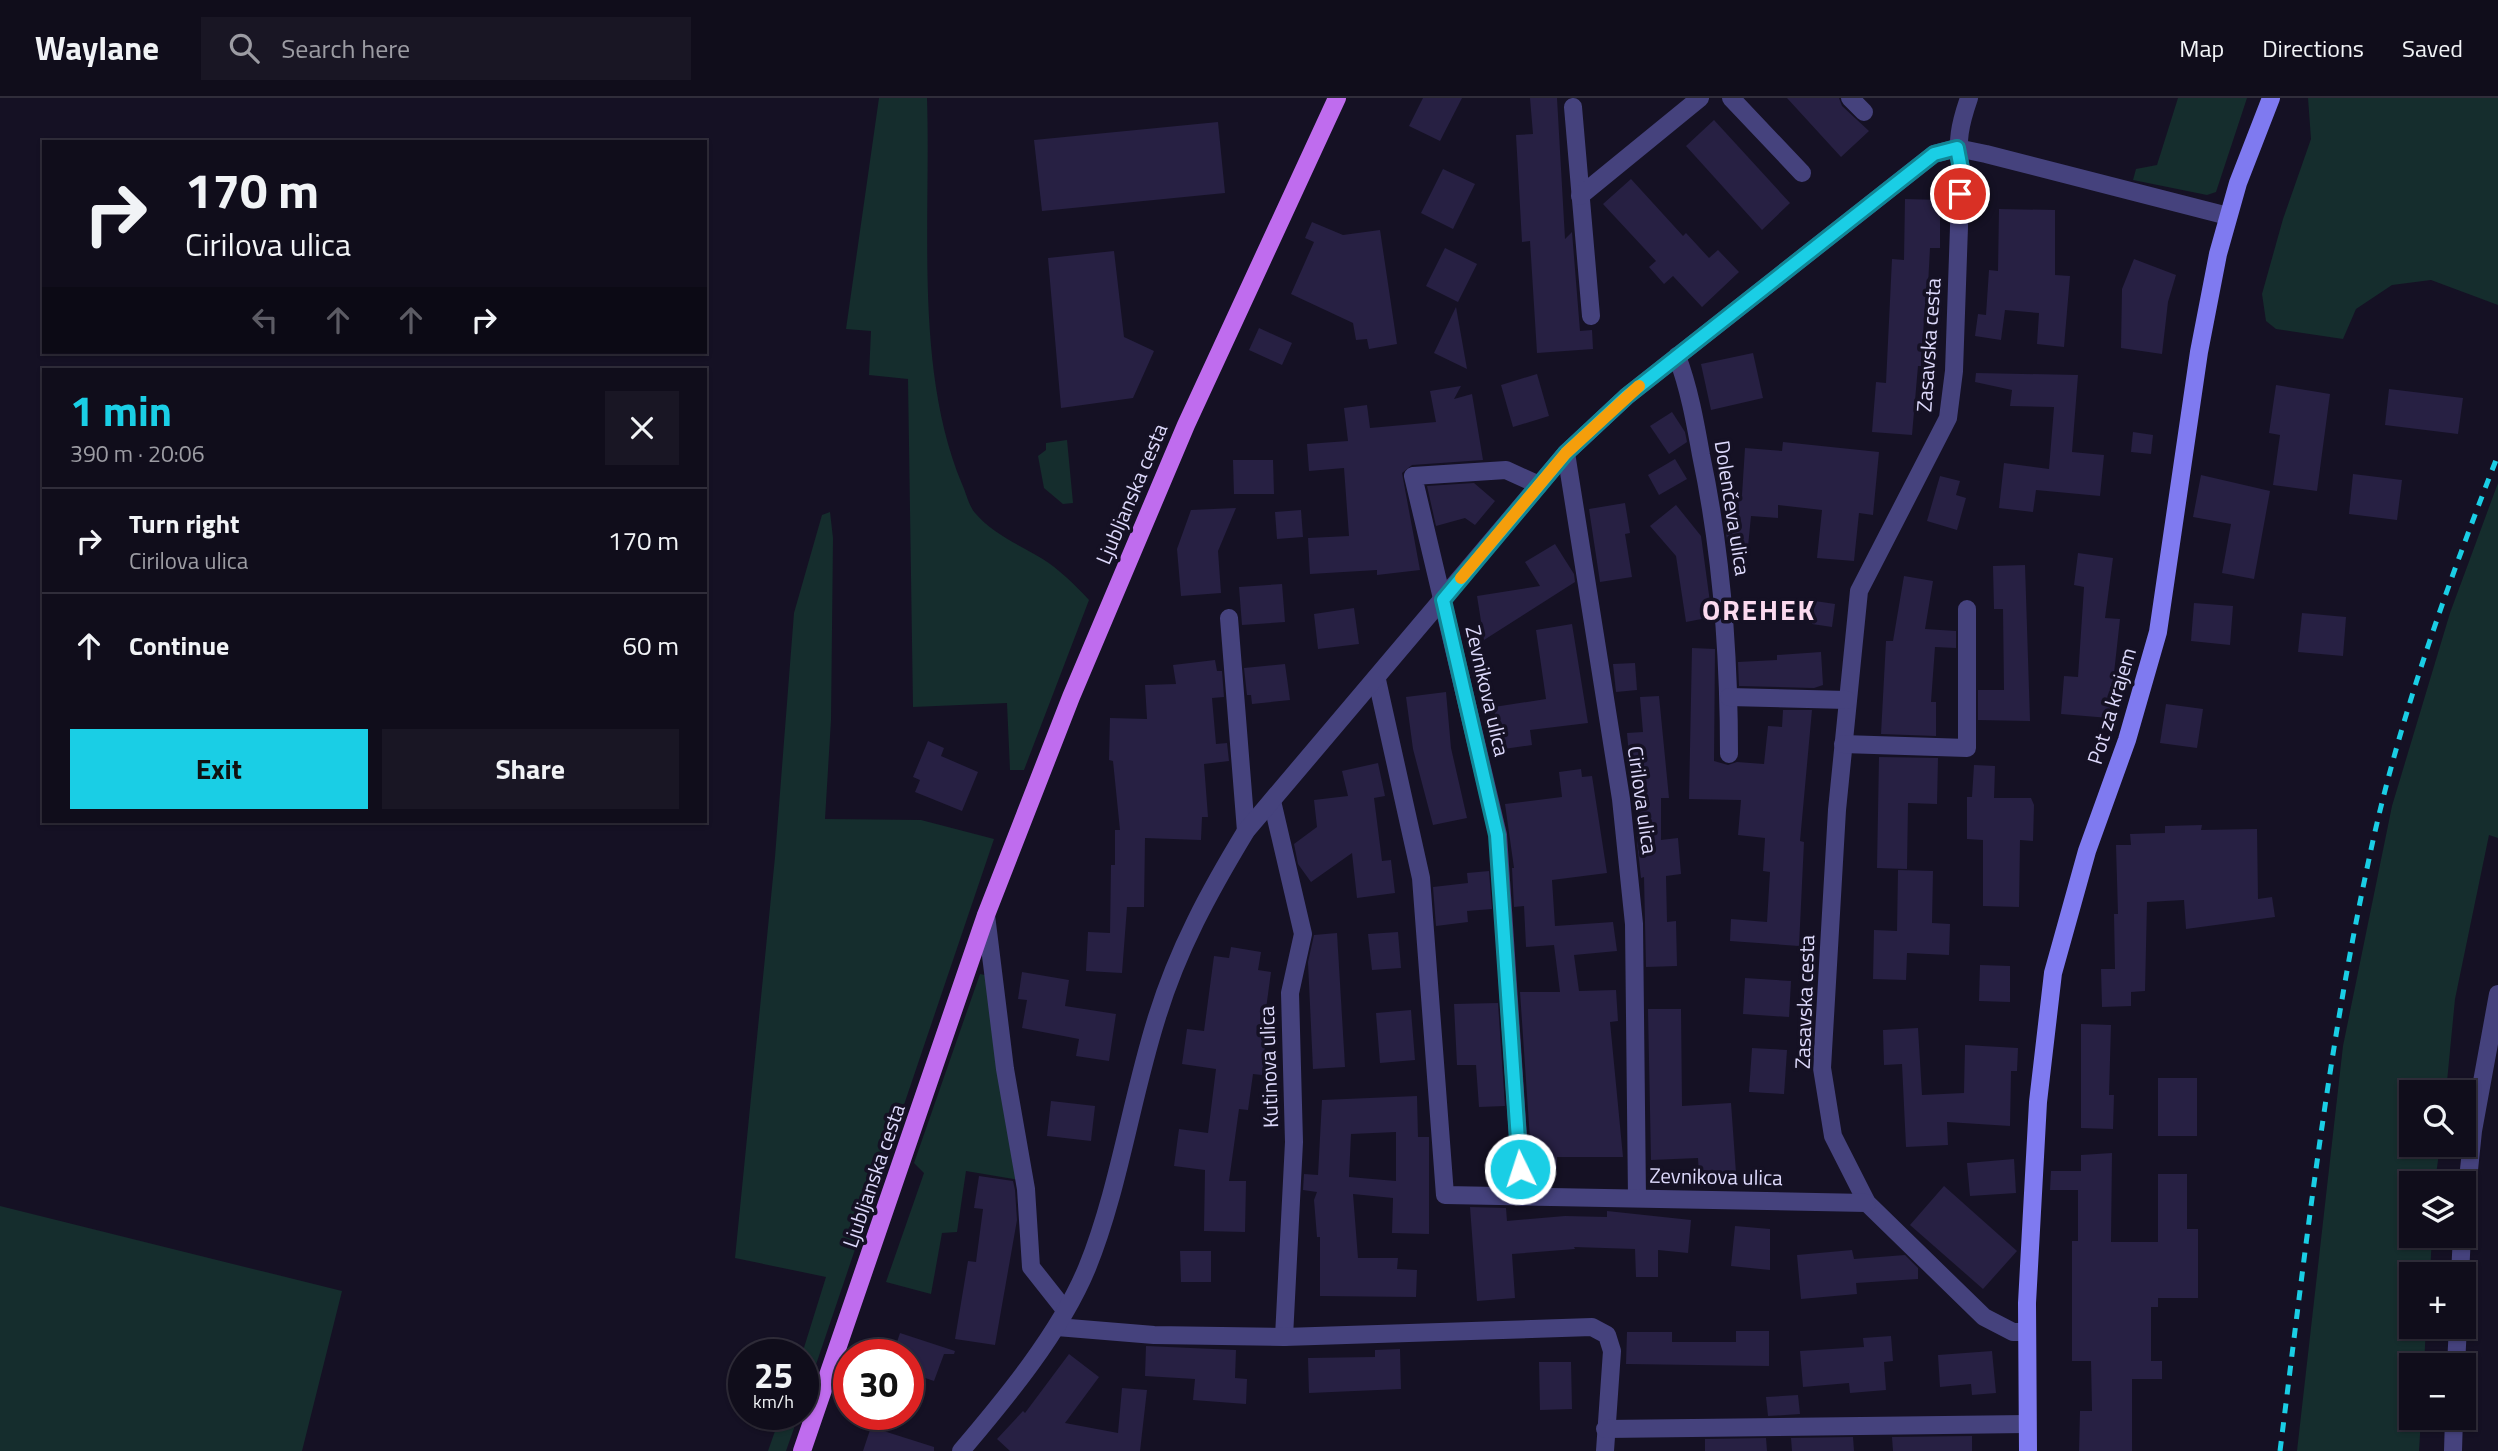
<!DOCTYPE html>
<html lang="en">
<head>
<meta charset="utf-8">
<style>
  :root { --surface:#100d1b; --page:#191624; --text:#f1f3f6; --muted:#9c9ca3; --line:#302d3a; --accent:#1acee5 }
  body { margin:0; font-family:"Titillium Web",sans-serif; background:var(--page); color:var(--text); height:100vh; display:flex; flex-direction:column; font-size:26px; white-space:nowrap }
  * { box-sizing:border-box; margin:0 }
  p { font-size:23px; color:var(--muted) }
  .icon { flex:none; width:38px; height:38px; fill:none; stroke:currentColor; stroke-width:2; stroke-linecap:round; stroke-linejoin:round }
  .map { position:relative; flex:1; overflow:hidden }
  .sheet { position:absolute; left:42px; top:270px; width:665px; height:455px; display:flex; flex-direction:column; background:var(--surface); border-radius:0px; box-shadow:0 2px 5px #0004,0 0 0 2px var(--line) }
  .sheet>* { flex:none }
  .top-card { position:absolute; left:42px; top:42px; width:665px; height:214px; border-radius:0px; box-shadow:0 2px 5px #0004,0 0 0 2px var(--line); background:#100d1b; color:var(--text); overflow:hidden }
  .fabs { position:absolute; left:2399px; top:982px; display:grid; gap:14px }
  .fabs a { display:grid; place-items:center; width:77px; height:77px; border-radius:0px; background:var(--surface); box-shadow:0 2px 5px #0004,0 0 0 2px var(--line); font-size:35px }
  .speed { position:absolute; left:728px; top:1241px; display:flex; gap:14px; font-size:35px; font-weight:700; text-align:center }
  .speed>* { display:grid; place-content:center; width:91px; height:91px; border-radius:50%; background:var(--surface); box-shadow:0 2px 5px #0004,0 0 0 2px var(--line); line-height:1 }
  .speed small { font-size:18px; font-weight:400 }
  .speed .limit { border:10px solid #d22; background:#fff; color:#111 }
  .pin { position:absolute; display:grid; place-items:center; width:60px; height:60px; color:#fff; margin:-30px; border:4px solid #fff; border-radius:50%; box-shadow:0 2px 7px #0007 }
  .me { position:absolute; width:77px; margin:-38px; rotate:356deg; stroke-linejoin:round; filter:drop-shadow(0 0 5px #0008) }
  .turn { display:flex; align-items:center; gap:24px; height:147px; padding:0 28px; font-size:32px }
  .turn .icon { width:91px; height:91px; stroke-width:2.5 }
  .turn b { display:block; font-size:49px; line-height:60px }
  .lanes { display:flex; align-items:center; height:66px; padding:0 28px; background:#0003; justify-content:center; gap:35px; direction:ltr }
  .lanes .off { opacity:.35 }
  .round { display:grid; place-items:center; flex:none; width:74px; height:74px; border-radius:0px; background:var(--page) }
  .summary { display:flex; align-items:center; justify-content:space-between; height:119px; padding:0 28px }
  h1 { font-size:42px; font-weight:700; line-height:52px; color:var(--accent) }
  .cta { display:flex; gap:14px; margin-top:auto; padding:14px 28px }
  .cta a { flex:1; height:80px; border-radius:0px; background:var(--accent); color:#111; font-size:28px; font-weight:700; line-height:80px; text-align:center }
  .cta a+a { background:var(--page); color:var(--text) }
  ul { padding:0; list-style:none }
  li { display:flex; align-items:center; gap:21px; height:105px; padding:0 28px; border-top:2px solid var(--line) }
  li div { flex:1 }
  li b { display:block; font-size:26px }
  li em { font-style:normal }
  header { display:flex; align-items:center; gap:42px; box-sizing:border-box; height:98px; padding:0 35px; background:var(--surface); border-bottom:2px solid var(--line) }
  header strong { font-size:33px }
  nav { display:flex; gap:38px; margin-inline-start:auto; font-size:24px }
  .search { width:490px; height:63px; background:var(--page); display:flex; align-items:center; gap:18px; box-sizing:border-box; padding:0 24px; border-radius:0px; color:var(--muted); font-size:26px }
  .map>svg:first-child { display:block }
</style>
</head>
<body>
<header>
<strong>Waylane</strong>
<div class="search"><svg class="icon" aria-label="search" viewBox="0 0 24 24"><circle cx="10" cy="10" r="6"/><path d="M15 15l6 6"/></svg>Search here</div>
<nav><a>Map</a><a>Directions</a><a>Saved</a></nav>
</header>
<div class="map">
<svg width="2498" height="1353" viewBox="0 0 2498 1353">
  <rect width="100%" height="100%" fill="#151124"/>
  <g fill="#152d2d">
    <path d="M879,0h48c4,123 -13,271 35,386 4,9 7,22 13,29 17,20 44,32 66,45 18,11 34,27 48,42l-65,170h-14l-3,-67 -94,4 -5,-328 -39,-4 2,-44 -25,-2z"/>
    <polygon points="2178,0 2247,0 2216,94 2207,97 2133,82 2136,71 2157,67"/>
    <polygon points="2308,0 2498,0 2498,207 2431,182 2392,187 2356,211 2343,241 2276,231 2266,223 2262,196 2283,121 2311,41"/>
    <polygon points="1067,342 1073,405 1063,406 1044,390 1038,358 1046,352 1046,345"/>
    <polygon points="2498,385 2498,740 2489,737 2455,901 2446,994 2412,994 2412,1046 2440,1047 2435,1085 2412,1085 2412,1138 2432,1138 2430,1176 2412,1176 2412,1228 2426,1229 2424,1267 2412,1267 2412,1320 2421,1320 2419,1353 2297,1353 2343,948 2392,708 2450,515"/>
    <polygon points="830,414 833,440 831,622 825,721 921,722 994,741 803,1305 802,1256 826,1179 735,1160 775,759 794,515 822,417"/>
    <polygon points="980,876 985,877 1019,1082 966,1073 957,1134 942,1135 931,1196 886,1184 924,1075 914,1065"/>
    <polygon points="0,1108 342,1193 302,1353 0,1353"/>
    <polygon points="781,1316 799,1316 786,1353 768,1353"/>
  </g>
  <g fill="#272043" fill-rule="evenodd">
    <polygon points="1423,0 1462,0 1440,43 1409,28"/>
    <polygon points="1530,0 1557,0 1565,141 1572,134 1580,233 1592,232 1593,251 1537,255 1530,143 1522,144 1516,37 1533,36"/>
    <polygon points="1787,0 1839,0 1842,8 1869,33 1841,59"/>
    <polygon points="1714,22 1790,105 1762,132 1686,48"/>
    <polygon points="1218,24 1225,95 1042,113 1034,42"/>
    <polygon points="1443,71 1475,86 1453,131 1421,115"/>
    <polygon points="1631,81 1683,138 1686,135 1709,160 1718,152 1739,174 1702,209 1673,178 1664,186 1649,169 1656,163 1603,106"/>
    <polygon points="1905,101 1940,102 1940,150 1930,150 1927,206 1925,206 1921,268 1918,268 1912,337 1872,334 1876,284 1886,285 1892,161 1904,162"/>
    <polygon points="1999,111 2055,112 2055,177 2070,178 2064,249 2037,246 2039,215 2005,212 2001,242 1975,238 1978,216 1986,217 1989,172 1998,173"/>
    <polygon points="1312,124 1343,137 1380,132 1397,246 1369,251 1367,241 1356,242 1353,225 1291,196 1314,144 1305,140"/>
    <polygon points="1445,150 1477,166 1458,204 1426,188"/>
    <polygon points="1114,153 1124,239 1154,253 1133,300 1061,310 1048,160"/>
    <polygon points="2134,161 2176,177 2168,204 2162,256 2121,250 2122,191"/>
    <polygon points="1456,209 1467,271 1434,255"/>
    <polygon points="1259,230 1292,245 1282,267 1249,252"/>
    <polygon points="1753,255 1763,300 1711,312 1701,266"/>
    <polygon points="1976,275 2078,277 2072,354 2104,357 2100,398 2036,392 2033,414 1999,410 2004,365 2049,371 2054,309 2010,308 2012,292 1975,284"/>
    <polygon points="1537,276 1549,318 1513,329 1501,287"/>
    <polygon points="2276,287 2330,296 2317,393 2273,387 2280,337 2269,335"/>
    <polygon points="1461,288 1454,301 1472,296 1483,362 1412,367 1402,375 1420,472 1377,477 1377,472 1310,476 1308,440 1349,438 1344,370 1309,373 1307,346 1348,343 1344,310 1367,307 1370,330 1436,324 1430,293"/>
    <polygon points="2389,291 2463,300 2458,336 2385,327"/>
    <polygon points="1672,314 1685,334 1687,344 1669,356 1650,328"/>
    <polygon points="2133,334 2153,337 2151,356 2131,354"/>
    <polygon points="1783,344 1879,354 1873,417 1859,415 1854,463 1817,460 1822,412 1778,407 1778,420 1751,418 1747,459 1743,460 1741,451 1728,449 1723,415 1725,393 1731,402 1730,396 1742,397 1745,350 1782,353"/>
    <polygon points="1675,361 1687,381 1659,397 1648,377"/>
    <polygon points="1233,362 1273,362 1274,396 1234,396"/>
    <polygon points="2353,376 2402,382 2397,422 2349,416"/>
    <polygon points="2201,377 2270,393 2254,481 2222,475 2231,426 2193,419"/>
    <polygon points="1940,378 1960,383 1956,397 1966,400 1957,432 1927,423"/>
    <polygon points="1474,385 1495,403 1475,427 1465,420 1436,428 1427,388"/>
    <polygon points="1625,405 1630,435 1625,436 1632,479 1600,484 1589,411"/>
    <polygon points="1676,407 1701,438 1712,519 1686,524 1676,458 1650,428"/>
    <polygon points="1236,410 1218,453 1221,495 1181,498 1177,451 1191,412"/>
    <polygon points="1301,412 1303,439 1277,441 1275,414"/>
    <polygon points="1555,446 1574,476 1575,484 1484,542 1477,498 1540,488 1525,464"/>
    <polygon points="2078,455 2113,460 2105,520 2120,521 2109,620 2061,616 2064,578 2078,579 2084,489 2074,487"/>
    <polygon points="2025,467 2030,623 1978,622 1978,592 2004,592 2003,511 1994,511 1993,468"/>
    <polygon points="1904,478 1933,483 1925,531 1956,533 1956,550 1935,549 1931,604 1936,604 1936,638 1881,636 1886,543 1893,543"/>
    <polygon points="1282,486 1285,524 1242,527 1239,489"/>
    <polygon points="1815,503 1835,506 1832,529 1812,526"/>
    <polygon points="2194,505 2233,508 2230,547 2191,543"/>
    <polygon points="1354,510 1359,546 1318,551 1314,516"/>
    <polygon points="2302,515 2346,519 2343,558 2298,554"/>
    <polygon points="1572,526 1588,625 1530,632 1532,647 1504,651 1502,634 1497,634 1494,609 1546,601 1536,532"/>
    <polygon points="1692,550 1715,551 1714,663 1728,667 1737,664 1764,666 1768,628 1782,629 1783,612 1812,612 1800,743 1804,744 1799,848 1730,843 1731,821 1767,824 1770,774 1763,773 1765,740 1738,737 1741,702 1689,701"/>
    <polygon points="1821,554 1823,587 1814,590 1739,588 1738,564 1777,562 1777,557"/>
    <polygon points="1215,562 1217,573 1222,573 1224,599 1212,600 1216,646 1227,645 1229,663 1204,666 1208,719 1202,719 1201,742 1145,740 1144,809 1127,809 1122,875 1086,873 1088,834 1110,835 1111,767 1115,767 1115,732 1120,732 1113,663 1109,662 1110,620 1147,621 1145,587 1176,586 1173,567"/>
    <polygon points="1635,565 1637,592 1616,594 1613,566"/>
    <polygon points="1285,566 1290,602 1252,606 1251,597 1247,597 1244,570"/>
    <polygon points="1446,594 1451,650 1467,720 1433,727 1413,651 1406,599"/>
    <polygon points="1659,598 1669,700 1661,700 1661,742 1678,740 1681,776 1666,778 1667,824 1676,823 1677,868 1646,869 1644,779 1641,780 1637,744 1637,679 1631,680 1627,635 1643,634 1640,599"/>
    <polygon points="2166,606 2203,611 2197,650 2160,645"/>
    <polygon points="928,643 944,650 941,658 978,674 962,713 915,694 920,682 913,679"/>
    <polygon points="1879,659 1938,660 1937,706 1908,705 1907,771 1877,770"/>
    <polygon points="1378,665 1385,698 1374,700 1382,763 1391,762 1395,795 1357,800 1352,755 1311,784 1298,766 1294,746 1317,729 1314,702 1348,698 1342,673"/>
    <polygon points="1974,667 1995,668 1994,700 2031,700 2034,707 2033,743 2020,742 2019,809 1983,808 1983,742 1967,741 1967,699 1972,699"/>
    <polygon points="1581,671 1582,679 1592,678 1607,775 1552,782 1555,828 1613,824 1617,853 1574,857 1579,893 1616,892 1618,923 1610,924 1623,1059 1557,1059 1557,1071 1532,1071 1520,894 1560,894 1554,847 1526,849 1524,808 1514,809 1512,770 1514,770 1505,706 1562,699 1559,674"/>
    <polygon points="2202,727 2201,732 2257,731 2258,801 2272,799 2275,819 2186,831 2184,802 2147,804 2145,893 2131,894 2131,908 2102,909 2101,871 2115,871 2114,816 2118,816 2116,747 2131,747 2130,736 2165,735 2165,728"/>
    <polygon points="1898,772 1933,773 1932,825 1950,826 1949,857 1907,855 1906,882 1873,881 1874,832 1897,833"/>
    <polygon points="1489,773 1492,811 1467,813 1468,824 1436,828 1433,789 1468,785 1467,775"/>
    <polygon points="1398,834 1401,870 1372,872 1368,836"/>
    <polygon points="1337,835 1345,969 1313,971 1308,864 1314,837"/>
    <polygon points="1231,849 1261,854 1258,872 1271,874 1263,933 1267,933 1262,977 1253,976 1248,1012 1239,1011 1229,1083 1246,1083 1245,1134 1204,1133 1205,1072 1174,1068 1179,1031 1208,1035 1216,971 1182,966 1187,931 1204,933 1214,858 1229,860"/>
    <polygon points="1980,867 2010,868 2010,904 1979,903"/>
    <polygon points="1022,874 1069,882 1065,908 1116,916 1109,963 1076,958 1079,941 1022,930 1027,902 1018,901"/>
    <polygon points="1745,880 1791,883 1789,919 1743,916"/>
    <polygon points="1498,905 1505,1008 1479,1009 1476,967 1457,967 1454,906"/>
    <polygon points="1648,911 1681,911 1682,1008 1731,1005 1736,1075 1699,1077 1698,1060 1651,1062"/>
    <polygon points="1411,912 1415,962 1380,965 1376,915"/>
    <polygon points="2081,926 2111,927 2109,997 2114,997 2113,1031 2081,1030"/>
    <polygon points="1918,930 1922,997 1964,995 1965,947 2018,950 2017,973 2011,973 2010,1028 1947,1024 1948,1047 1906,1049 1902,966 1884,967 1883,932"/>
    <polygon points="1752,950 1787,952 1784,996 1749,994"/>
    <rect x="2158" y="980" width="39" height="58"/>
    <path d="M1417,998l1,41h11v97l-37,-1 1,-35 -40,-4 5,64h40l-1,11 20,1 -1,27 -96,-1v-59h-3l-3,-37 3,-8 -14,-2 1,-16 14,1 4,-75zM1396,1034v49l-47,-4 2,-43z"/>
    <polygon points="1051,1003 1095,1008 1091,1043 1047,1038"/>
    <polygon points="2112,1055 2111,1144 2158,1144 2158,1076 2187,1076 2187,1131 2198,1131 2198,1200 2158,1200 2158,1209 2151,1209 2151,1263 2162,1263 2162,1281 2132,1281 2132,1353 2079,1353 2080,1313 2092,1313 2091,1263 2072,1263 2072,1143 2078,1143 2078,1092 2050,1092 2051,1073 2081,1073 2081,1057"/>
    <polygon points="2014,1061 2016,1095 1970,1098 1967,1065"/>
    <polygon points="979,1078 1013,1083 1015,1092 1017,1122 995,1247 955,1241 968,1163 976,1164 983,1111 974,1110"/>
    <polygon points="1944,1088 2017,1153 1983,1191 1910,1127"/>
    <polygon points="1470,1109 1506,1110 1507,1123 1565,1118 1607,1119 1607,1113 1691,1122 1688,1155 1658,1152 1658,1179 1636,1179 1635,1151 1574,1149 1575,1151 1512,1156 1515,1200 1477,1203"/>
    <polygon points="1735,1128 1770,1131 1770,1172 1731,1168"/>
    <polygon points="1852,1152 1854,1161 1905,1157 1918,1170 1918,1181 1856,1185 1857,1196 1801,1201 1797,1157"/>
    <polygon points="1180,1153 1211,1153 1211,1184 1181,1184"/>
    <polygon points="1736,1233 1769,1233 1769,1268 1626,1266 1627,1234 1672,1234 1672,1244 1736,1244"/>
    <polygon points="900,1235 955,1253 954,1256 944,1256 934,1283 908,1274 908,1256 893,1256"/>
    <polygon points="1891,1238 1893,1263 1884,1264 1886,1292 1850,1295 1849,1285 1803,1289 1800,1253 1864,1249 1863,1240"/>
    <polygon points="1146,1248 1236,1252 1235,1280 1247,1281 1246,1306 1193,1302 1195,1281 1145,1278"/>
    <polygon points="1400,1251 1401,1291 1309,1295 1308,1260 1375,1259 1375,1252"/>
    <polygon points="1992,1253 1996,1295 1972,1297 1971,1286 1940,1289 1938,1257"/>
    <polygon points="1069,1256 1099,1279 1065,1325 1118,1335 1122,1290 1147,1292 1140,1353 1010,1353 997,1341 1023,1313 1025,1315"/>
    <polygon points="1539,1264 1571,1264 1572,1311 1540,1312"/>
    <polygon points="1798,1297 1800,1316 1768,1318 1766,1299"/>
    <polygon points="871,1329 934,1349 934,1353 863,1353"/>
    <polygon points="1972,1338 1972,1353 1893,1353 1892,1339"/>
    <polygon points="1853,1339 1854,1353 1792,1353 1791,1340"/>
    <polygon points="1766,1340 1767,1353 1705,1353 1705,1341"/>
  </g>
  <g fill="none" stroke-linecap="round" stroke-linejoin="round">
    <g stroke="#45427d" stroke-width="18">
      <polyline points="1731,0 1802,75"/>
      <polyline points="1850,0 1864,14"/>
      <path d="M1969,0c-9,26 -13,44 -8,71l-7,202 -6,47 -89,173 -22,219 -15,258 11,68 34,67 117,114 29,15h14"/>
      <polyline points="1573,9 1591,218"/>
      <polyline points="1580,98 1700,0"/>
      <path d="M1677,258c12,32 18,65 24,99 21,99 28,198 28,299"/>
      <polyline points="1566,355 1621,701 1634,826 1637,1100"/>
      <polyline points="1229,520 1246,733"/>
      <polyline points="1377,582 1421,780 1445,1097 1867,1105"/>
      <polyline points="1729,599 1847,602"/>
      <polyline points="1843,646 1967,650 1967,511"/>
      <polyline points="1272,703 1303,836 1290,895 1294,1044 1284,1239"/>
      <polyline points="986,817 1005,971 1026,1091 1031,1169 1065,1212"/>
      <polyline points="1522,1099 1498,737 1413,378 1506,372 1539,387"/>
      <polyline points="2464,1120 2473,1033 2498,896"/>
      <polyline points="2460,1176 2462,1138"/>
      <polyline points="1057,1229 1154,1237 1284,1239 1592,1229 1607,1237 1612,1253 1605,1353"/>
      <polyline points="2456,1267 2458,1228"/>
      <polyline points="1605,1331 2027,1326"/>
      <path d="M961,1353c45,-53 99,-118 126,-183 32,-79 44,-169 70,-251 21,-68 52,-125 89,-186l320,-378 61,-57 307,-242 23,-6 29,6 242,62"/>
      <polyline points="2453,1353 2454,1320"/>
    </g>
    <polyline stroke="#7f7af0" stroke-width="18" points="2028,1353 2027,1205 2038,1004 2053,875 2087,753 2127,642 2158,534 2199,254 2218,156 2238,85 2271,0"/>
    <polyline stroke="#bf6cee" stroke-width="18" points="802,1353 986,817 1071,599 1186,327 1337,0"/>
    <path stroke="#1acee5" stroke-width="5" stroke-dasharray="10 9" stroke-linecap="butt" d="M2280,1353c25,-198 47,-397 89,-592 29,-138 78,-273 129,-404"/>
  </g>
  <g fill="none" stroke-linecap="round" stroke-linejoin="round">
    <defs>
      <polyline id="route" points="1520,1071 1497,737 1443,502 1566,355 1627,298 1934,56 1957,50 1961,71 1960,96"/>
    </defs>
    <use href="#route" stroke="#118695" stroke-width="18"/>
    <use href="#route" stroke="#1acee5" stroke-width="12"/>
    <polyline stroke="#f59e0b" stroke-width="12" points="1461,480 1566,355 1639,288"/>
  </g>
  <g text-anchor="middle" stroke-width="7" stroke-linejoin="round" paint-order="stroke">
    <g font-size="21" fill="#ddd9fb" stroke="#151124">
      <text transform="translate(1929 247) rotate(-86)" y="7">Zasavska cesta</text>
      <text transform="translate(1132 396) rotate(-67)" y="7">Ljubljanska cesta</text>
      <text transform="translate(1732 410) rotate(81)" y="7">Dolenčeva ulica</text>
      <text transform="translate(1487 593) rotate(77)" y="7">Zevnikova ulica</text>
      <text transform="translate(2112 608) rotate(-73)" y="7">Pot za krajem</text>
      <text transform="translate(1642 702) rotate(82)" y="7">Cirilova ulica</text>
      <text transform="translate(1805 904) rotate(-88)" y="7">Zasavska cesta</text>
      <text transform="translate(1269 969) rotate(-92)" y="7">Kutinova ulica</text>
      <text transform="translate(874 1078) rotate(-71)" y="7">Ljubljanska cesta</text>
      <text transform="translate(1716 1079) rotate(1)" y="7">Zevnikova ulica</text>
    </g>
    <g font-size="28" font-weight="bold" letter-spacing="2" fill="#fbdaef" stroke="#151124">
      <text x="1759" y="522">OREHEK</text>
    </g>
  </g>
</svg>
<div class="fabs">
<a><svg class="icon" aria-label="search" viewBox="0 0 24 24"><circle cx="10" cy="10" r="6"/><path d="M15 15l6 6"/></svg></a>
<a><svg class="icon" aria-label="layers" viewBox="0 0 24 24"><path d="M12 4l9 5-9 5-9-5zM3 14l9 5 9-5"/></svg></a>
<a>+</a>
<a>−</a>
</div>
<div class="speed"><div>25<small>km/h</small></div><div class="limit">30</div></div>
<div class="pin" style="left:1960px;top:96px;background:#d93025"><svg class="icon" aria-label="arrive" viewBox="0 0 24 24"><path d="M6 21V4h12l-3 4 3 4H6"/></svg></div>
<svg class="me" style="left:1520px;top:1071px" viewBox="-20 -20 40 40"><circle r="17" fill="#1acee5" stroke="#fff" stroke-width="3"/><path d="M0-11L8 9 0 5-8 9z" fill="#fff"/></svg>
<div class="top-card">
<div class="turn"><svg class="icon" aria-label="right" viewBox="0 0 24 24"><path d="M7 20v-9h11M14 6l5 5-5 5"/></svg><div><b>170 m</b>Cirilova ulica</div></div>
<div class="lanes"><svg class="icon off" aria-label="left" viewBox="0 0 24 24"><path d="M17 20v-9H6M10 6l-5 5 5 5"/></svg><svg class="icon off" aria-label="ahead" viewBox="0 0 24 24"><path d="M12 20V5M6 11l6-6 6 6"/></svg><svg class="icon off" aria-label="ahead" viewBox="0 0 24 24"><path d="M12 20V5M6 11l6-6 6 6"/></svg><svg class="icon" aria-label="right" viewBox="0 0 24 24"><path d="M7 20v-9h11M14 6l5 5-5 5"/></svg></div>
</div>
<section class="sheet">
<div class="summary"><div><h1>1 min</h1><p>390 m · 20:06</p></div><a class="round"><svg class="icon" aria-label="close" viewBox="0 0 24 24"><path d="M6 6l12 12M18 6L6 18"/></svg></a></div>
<ul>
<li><svg class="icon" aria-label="right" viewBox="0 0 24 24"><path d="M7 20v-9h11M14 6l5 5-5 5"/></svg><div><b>Turn right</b><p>Cirilova ulica</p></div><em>170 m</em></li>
<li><svg class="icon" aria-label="ahead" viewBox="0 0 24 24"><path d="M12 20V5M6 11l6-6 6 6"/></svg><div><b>Continue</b></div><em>60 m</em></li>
</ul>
<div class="cta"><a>Exit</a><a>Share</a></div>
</section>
</div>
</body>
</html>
